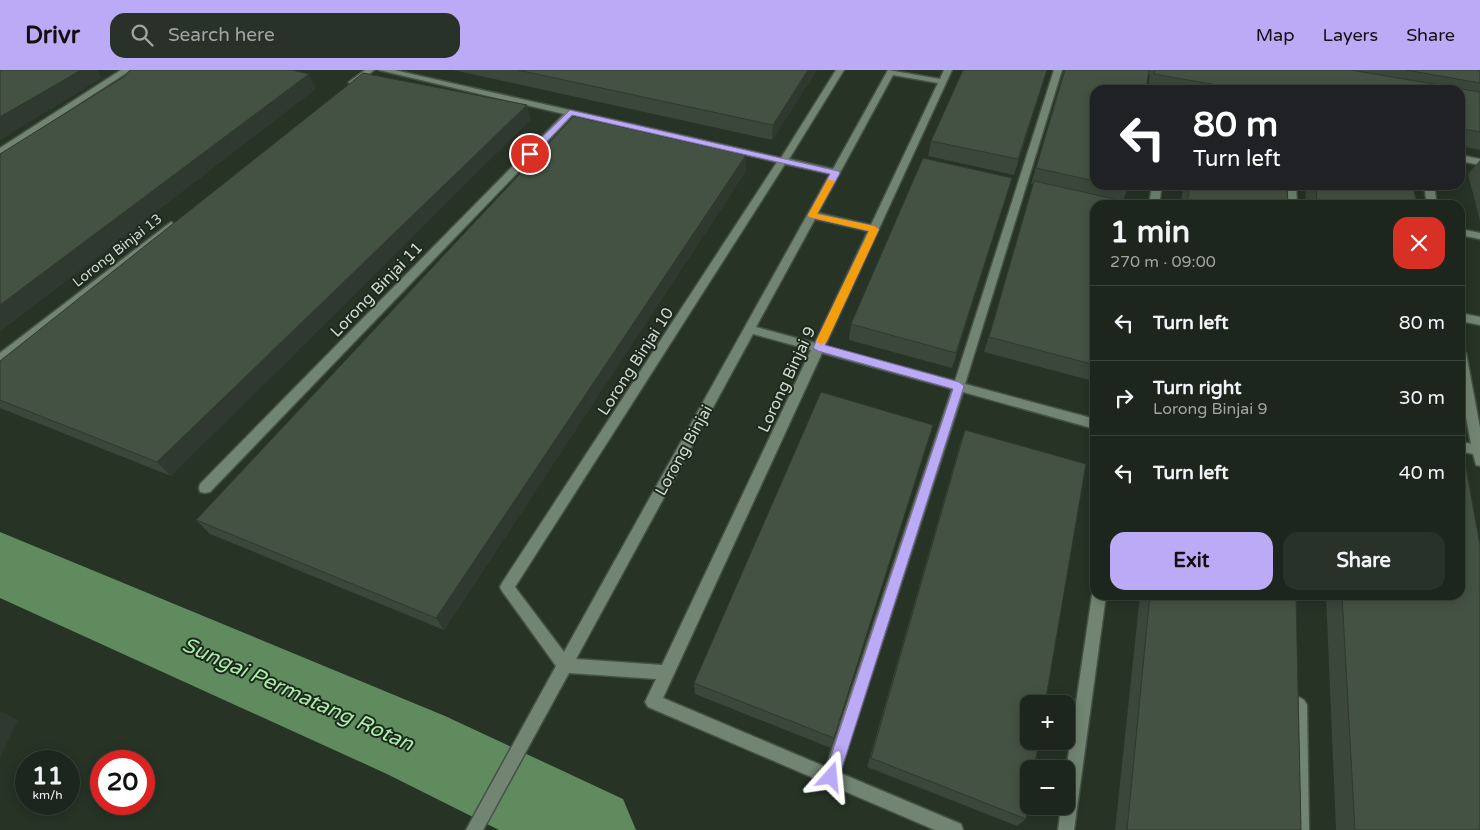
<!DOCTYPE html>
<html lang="en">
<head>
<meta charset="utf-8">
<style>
  :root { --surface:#1c261c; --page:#293229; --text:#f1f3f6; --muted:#a0a5a3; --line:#3a433b; --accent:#bbaaf6 }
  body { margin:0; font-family:"Varela Round",sans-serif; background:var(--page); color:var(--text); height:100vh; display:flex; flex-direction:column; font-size:19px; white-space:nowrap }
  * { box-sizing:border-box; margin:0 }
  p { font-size:16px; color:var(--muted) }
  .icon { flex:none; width:28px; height:28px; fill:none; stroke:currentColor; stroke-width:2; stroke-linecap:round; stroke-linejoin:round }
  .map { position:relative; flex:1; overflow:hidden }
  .details { position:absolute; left:1090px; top:130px; width:375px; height:400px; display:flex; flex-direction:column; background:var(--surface); border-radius:15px; box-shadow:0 2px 12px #0003,0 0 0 1px var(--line) }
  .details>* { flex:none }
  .top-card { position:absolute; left:1090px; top:15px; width:375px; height:105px; border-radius:15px; box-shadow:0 2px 12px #0003,0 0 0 1px var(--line); background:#202124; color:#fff; overflow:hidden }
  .fabs { position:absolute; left:1020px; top:625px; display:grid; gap:10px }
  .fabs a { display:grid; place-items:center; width:55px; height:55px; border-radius:10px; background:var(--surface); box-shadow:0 2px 12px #0003,0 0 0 1px var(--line); font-size:25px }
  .speed { position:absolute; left:15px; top:680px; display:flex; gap:10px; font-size:25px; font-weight:700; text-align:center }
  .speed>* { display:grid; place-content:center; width:65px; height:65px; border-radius:50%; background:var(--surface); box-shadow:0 2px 12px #0003,0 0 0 1px var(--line); line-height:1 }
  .speed small { font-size:12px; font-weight:400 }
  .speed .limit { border:8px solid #d22; background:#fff; color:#111 }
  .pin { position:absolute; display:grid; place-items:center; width:42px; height:42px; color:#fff; margin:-21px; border:2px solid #fff; border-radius:50%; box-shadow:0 1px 5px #0007 }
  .me { position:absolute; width:55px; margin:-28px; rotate:18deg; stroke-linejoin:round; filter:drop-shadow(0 0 4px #0008) }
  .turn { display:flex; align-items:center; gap:18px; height:105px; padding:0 20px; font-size:22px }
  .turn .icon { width:65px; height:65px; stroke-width:2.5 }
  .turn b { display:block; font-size:35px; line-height:42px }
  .round { display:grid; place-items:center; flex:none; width:52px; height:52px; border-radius:15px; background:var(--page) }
  .overview { display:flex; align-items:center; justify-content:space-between; height:85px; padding:0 20px }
  h1 { font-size:30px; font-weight:700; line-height:38px }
  .primary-button { display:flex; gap:10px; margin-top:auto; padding:10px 20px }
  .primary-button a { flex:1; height:58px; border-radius:15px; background:var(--accent); color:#111; font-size:20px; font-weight:700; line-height:58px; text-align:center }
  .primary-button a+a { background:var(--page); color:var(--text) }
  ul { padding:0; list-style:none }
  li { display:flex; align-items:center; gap:15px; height:75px; padding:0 20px; border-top:1px solid var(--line) }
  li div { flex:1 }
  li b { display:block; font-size:19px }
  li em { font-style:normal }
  header { display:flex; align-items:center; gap:30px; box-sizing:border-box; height:70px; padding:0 25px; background:var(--accent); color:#111 }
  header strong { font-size:24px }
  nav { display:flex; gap:28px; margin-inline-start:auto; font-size:18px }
  .search { width:350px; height:45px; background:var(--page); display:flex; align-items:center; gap:12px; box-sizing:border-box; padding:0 18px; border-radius:15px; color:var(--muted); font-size:19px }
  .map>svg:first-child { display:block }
</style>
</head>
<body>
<header>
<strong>Drivr</strong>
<div class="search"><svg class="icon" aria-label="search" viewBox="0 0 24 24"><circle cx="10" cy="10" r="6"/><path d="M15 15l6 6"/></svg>Search here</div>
<nav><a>Map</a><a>Layers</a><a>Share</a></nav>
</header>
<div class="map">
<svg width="1480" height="760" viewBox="0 0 1480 760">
  <rect width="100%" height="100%" fill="#263325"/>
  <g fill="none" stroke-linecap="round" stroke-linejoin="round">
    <polygon fill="#608b5f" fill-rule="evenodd" points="0,462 445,646 623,729 636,760 499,760 387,704 0,528"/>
    <defs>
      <g id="minor">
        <polygon points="121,0 131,0 0,85 0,78"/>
        <polygon points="365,0 374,0 355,16 349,16 349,12"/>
        <path d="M379,0h15l387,88 55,-88h8l-55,89 44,10 55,-99 52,9 4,-9h8l-127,276 130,35 99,-311h8l-97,314 130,35v10l-132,-37 -123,381 121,51 2,6h-28l-287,-123 -3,-5 11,-23 -87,-6 -86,157h-17l90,-164 -54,-75 -2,-4 2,-4 275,-421 -205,-46 -362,376 -5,1 -5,-1 -1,-4 1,-4 364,-370zM893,5l45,8 -67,142 -53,-12zM785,94l45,10 -266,478 -49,-65zM815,149l53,12 -53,112 -59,-16zM753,264l58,16 -149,315 -86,-6zM822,283l130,36 -126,378 -163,-69z"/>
        <polygon points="1460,85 1480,89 1480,95 1460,91"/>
        <polygon points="1152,115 1162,115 1159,135 1149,135"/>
        <polygon points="1286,115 1296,115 1297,135 1287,135"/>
        <polygon points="1424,115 1434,115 1437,135 1427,135"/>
        <polygon points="171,152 176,155 175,157 4,292 0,293 0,283"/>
        <polygon points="1460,159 1480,163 1480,169 1460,165"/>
        <polygon points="1460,243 1480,247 1480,255 1460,251"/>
        <polygon points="1460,279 1466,283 1480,358 1480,396 1476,395 1473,384 1460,381 1460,371 1471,374 1460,315"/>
        <polygon points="1095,520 1095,525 1106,525 1074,760 1058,760 1061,736 1066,736 1066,701 1092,525"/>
        <polygon points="1299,627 1304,630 1307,635 1309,760 1293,760 1291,635 1294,630"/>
      </g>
    </defs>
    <use href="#minor" stroke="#455144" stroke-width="3"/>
    <use href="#minor" fill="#728572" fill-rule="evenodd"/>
  </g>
  <g fill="#3a473a">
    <polygon points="453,0 817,0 772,70"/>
    <polygon points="1047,0 1014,105 928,86 931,71"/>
    <polygon points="1064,0 1480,0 1480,80 1460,76 1460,20 1154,20 1148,19 1150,5 1148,5 1095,20 1095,115 1129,115 1123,131 1095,135 1095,307 1093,311 984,282 1034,114 1031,114"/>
    <polygon points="527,35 530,50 171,406 0,338 0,291"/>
    <polygon points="1480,90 1480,151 1468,104"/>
    <polygon points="746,101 444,560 210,464 196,450"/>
    <polygon points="1012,108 952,298 849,270 851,254"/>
    <polygon points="1183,115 1287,115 1288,135 1181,135"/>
    <polygon points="1305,115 1413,115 1417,135 1306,135"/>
    <polygon points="933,355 831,678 695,624 694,613"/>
    <polygon points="965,360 1026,749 1017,756 867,697 960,374"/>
    <polygon points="1140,525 1296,525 1301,760 1115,760"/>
    <polygon points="1326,525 1460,525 1480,760 1336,760"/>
  </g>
  <g fill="#30392f">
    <polygon points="81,0 97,0 102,8 0,70 0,47"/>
    <polygon points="808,0 817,0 772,70 773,55"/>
    <polygon points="309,4 316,19 0,262 0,235"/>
    <polygon points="527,35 530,50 171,406 157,392"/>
    <polygon points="746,85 746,101 444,560 436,548"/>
    <polygon points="0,641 18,650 0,688"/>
  </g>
  <g fill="#445243" stroke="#30392f">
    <polygon points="0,0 81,0 0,47"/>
    <polygon points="130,0 292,0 309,4 0,235 0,84 125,6"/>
    <polygon points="518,0 808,0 773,55"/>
    <polygon points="963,0 1047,0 1018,89 931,71"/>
    <polygon points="1065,0 1149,0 1146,20 1095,20 1095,111 1036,98"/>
    <polygon points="1155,0 1351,0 1480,22 1480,62 1460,58 1460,20 1245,20 1154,4"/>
    <polygon points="1406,0 1480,0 1480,13"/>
    <polygon points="363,3 527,35 157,392 0,330 0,291"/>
    <polygon points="574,46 746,85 436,548 196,450"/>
    <polygon points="923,88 1012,108 956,283 851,254"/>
    <polygon points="1034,111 1128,132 1128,135 1095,135 1095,295 989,267"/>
    <polygon points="1115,115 1129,115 1129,118"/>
    <polygon points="1190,115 1287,115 1288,135 1187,135"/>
    <polygon points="1316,115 1413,115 1417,135 1317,135"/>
    <polygon points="821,322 933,355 834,668 694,613"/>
    <polygon points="965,360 1086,394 1045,634 1029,634 1029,671 1039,671 1034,699 1029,699 1029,733 1026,749 871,688"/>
    <polygon points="1460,369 1461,369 1480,475 1480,760 1355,760 1342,525 1460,525"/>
    <polygon points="1150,525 1296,525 1301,760 1127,760"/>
  </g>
  <polygon fill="#bbaaf6" stroke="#7a6ea0" points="570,40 838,101 840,103 817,144 874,156 879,159 825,275 959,312 964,316 839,707 837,712 831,715 826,712 824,707 953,319 818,281 813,278 869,161 809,147 808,145 830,104 572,45 533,86 527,86 527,82"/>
  <polygon fill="#f59e0b" points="828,109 835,111 817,144 874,156 879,159 827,271 821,275 816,271 869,161 809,147 808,145"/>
  <g text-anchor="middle" stroke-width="4" stroke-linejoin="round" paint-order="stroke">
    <g font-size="14" fill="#d0d8d0" stroke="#1c291c">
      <text transform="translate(117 180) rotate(-38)" y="5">Lorong Binjai 13</text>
    </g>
    <g font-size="16" fill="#d0d8d0" stroke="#1c291c">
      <text transform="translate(376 219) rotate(-46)" y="6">Lorong Binjai 11</text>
      <text transform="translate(635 291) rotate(-57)" y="6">Lorong Binjai 10</text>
      <text transform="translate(786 309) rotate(-65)" y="6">Lorong Binjai 9</text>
      <text transform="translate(683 380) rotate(-61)" y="6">Lorong Binjai</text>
    </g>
    <g font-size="21" font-style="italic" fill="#acedab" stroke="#1c291c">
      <text transform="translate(298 624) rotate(24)" y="7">Sungai Permatang Rotan</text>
    </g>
  </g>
</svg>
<div class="fabs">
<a>+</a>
<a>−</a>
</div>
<div class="speed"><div>11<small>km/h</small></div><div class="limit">20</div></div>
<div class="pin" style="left:530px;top:84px;background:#d93025"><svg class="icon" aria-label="arrive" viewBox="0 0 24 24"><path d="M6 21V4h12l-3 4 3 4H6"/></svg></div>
<svg class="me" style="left:831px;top:707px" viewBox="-20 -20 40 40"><path d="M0-17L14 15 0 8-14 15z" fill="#bbaaf6" stroke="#fff" stroke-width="4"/></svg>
<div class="top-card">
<div class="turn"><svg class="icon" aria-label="left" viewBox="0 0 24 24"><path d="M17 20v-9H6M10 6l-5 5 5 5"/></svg><div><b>80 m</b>Turn left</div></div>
</div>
<section class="details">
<div class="overview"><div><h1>1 min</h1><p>270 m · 09:00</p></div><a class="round" style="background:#d93025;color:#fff"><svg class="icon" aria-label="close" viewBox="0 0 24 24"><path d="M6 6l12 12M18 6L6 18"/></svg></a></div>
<ul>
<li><svg class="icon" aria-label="left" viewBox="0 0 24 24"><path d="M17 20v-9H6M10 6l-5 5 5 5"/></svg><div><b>Turn left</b></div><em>80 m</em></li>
<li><svg class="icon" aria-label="right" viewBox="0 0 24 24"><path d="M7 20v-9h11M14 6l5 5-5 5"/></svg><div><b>Turn right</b><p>Lorong Binjai 9</p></div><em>30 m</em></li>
<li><svg class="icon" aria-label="left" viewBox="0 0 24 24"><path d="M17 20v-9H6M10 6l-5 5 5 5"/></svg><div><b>Turn left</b></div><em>40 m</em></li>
</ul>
<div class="primary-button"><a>Exit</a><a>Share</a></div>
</section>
</div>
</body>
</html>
